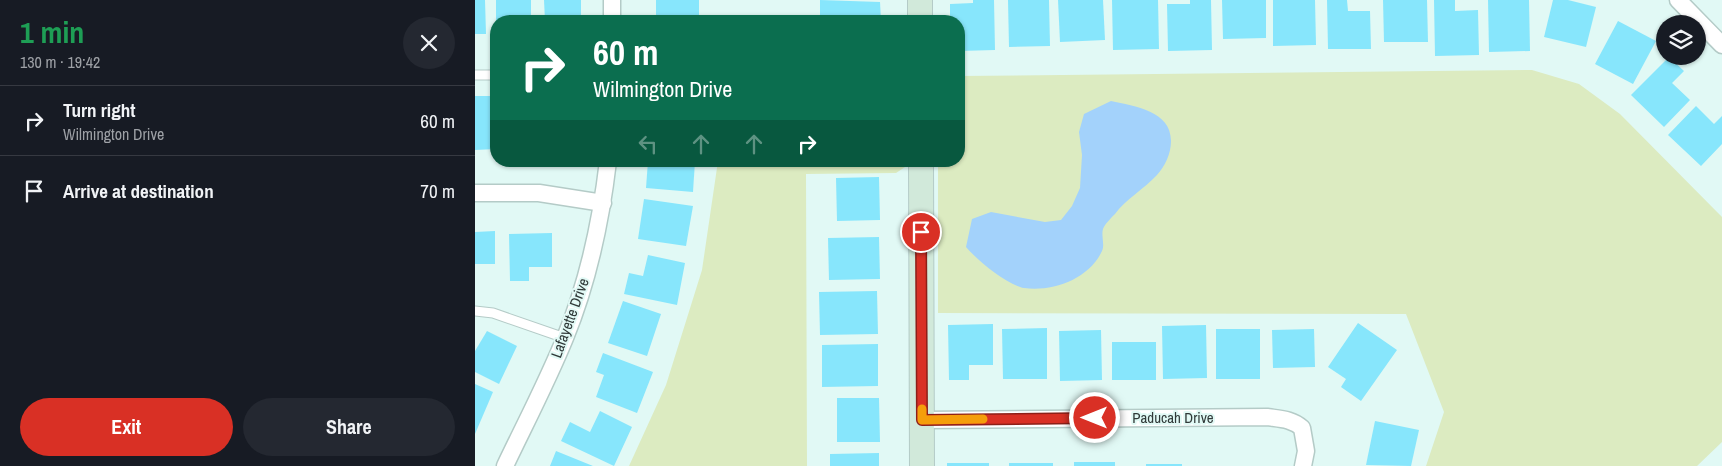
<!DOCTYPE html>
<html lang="en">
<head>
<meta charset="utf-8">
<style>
  :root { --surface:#171b24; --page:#242831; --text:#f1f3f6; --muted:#9ea1a6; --line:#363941; --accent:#d93025 }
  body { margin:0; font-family:"Archivo Narrow",sans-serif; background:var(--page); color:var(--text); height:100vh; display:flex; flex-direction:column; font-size:19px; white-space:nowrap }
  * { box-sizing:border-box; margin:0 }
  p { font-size:16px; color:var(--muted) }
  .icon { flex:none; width:28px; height:28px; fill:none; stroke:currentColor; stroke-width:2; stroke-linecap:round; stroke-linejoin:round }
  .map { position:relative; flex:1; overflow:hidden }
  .details { display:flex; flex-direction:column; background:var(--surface); width:475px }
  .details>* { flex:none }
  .hud { position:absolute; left:15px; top:15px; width:475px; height:152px; border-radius:20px; box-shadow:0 1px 4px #0004; background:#0b6e4f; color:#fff; overflow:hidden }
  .buttons { position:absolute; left:1181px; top:15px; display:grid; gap:10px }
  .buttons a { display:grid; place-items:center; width:50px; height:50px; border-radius:50%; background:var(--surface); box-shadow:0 1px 4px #0004; font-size:25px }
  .pin { position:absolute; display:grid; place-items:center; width:42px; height:42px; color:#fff; margin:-21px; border:2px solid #fff; border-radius:50%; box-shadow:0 1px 5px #0007 }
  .me { position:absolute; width:55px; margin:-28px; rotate:270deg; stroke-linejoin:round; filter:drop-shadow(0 0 4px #0008) }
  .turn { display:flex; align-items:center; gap:18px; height:105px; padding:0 20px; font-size:22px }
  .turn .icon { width:65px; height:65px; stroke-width:2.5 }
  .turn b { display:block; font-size:35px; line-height:42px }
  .lanes { display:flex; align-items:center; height:48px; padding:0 20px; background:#0003; justify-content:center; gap:25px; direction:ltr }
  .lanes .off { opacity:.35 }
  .round { display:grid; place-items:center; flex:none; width:52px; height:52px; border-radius:26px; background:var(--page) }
  .overview { display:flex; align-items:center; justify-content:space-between; height:85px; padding:0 20px }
  h1 { font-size:30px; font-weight:700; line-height:38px; color:#1e9e55 }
  .cta { display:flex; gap:10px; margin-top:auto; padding:10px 20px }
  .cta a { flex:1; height:58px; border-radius:30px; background:var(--accent); color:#fff; font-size:20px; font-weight:700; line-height:58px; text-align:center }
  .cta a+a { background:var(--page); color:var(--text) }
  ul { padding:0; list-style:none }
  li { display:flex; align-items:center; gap:15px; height:70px; padding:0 20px; border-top:1px solid var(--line) }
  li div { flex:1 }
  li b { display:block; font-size:19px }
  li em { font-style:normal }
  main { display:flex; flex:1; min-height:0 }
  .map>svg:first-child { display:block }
</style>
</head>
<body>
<main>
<section class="details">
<div class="overview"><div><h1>1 min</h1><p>130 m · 19:42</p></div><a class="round"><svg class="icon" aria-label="close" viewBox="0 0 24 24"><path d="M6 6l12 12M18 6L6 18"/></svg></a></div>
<ul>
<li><svg class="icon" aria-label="right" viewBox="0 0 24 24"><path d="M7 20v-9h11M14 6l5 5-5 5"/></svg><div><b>Turn right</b><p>Wilmington Drive</p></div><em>60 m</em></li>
<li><svg class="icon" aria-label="arrive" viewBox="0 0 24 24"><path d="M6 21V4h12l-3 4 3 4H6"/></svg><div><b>Arrive at destination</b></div><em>70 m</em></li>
</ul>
<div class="cta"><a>Exit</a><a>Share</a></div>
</section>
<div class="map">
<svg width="1247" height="466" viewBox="0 0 1247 466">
  <rect width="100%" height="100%" fill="#e1f9f5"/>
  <g fill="#dcebc1">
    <polygon points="1057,70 1104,84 1145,114 1247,217 1247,442 1222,466 951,466 969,412 931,314 463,313 463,161 484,161 484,76"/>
    <polygon points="243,161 420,165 423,161 439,161 421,173 331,174 332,466 154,466 191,385 227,270"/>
  </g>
  <path fill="#a3d2fb" d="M636,101c24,5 60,10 60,40 0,13 -6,25 -14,34 -13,14 -31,24 -42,39 -4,4 -10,10 -12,15 -2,7 2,16 -1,22 -13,28 -49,41 -78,37 -17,-3 -47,-28 -58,-41l6,-28 19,-7 54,10 16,-2 11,-14 8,-18 2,-33 -3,-23 5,-18z"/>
  <g fill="#87e6fc">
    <polygon points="0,0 10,0 11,34 0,34"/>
    <rect x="21" y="0" width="35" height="21"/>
    <polygon points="69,0 106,0 106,21 70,21"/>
    <rect x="181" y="0" width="43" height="21"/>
    <polygon points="345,0 405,2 406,21 345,21"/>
    <polygon points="498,0 519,0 520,50 484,51 484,21 475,21 475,4 498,3"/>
    <polygon points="533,0 574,0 575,46 534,47"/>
    <polygon points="583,0 628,0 630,40 585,42"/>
    <polygon points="637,0 683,0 684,49 638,50"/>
    <polygon points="715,0 736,0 737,50 693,51 692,4 715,4"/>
    <polygon points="747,0 791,0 791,38 748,39"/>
    <polygon points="798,0 840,0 841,45 798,46"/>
    <polygon points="852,0 872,0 873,11 895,11 896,49 853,49"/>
    <polygon points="908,0 952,0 953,42 909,42"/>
    <polygon points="959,0 980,0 980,11 1003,10 1004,55 960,56"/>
    <polygon points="1013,0 1054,0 1055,51 1014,52"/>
    <polygon points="1078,0 1093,0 1121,7 1111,47 1069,37"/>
    <polygon points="1143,21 1181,41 1158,84 1120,64"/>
    <polygon points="1194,57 1209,71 1197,83 1215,100 1189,127 1156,95"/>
    <polygon points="0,96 21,96 21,149 0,150"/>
    <polygon points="1221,106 1239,124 1247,116 1247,144 1226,166 1193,135"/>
    <polygon points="173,161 220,161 218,192 171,188"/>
    <polygon points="404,177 405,220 362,221 361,178"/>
    <polygon points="169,199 218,206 211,246 163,239"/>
    <polygon points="20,231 20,264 0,264 0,232"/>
    <polygon points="77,233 77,267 54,267 54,281 35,281 34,234"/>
    <polygon points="404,237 405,279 354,280 353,238"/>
    <polygon points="173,255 210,263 202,305 149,294 154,273 168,276"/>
    <polygon points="402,291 403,334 345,335 344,292"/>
    <polygon points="148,301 186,314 172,356 133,343"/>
    <polygon points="883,323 922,350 886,401 866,387 871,379 853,367"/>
    <polygon points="518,324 518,365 494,365 494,380 474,380 473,325"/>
    <polygon points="731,325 732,378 688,379 687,326"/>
    <polygon points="572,328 572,379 528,379 527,329"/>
    <rect x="741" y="329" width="44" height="50"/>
    <polygon points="839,329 840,367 798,368 797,330"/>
    <polygon points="626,330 627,380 585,381 584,331"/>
    <polygon points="12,331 42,346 24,384 0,372 0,351"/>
    <rect x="637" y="342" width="44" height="38"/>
    <polygon points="403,344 403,386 347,387 347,345"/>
    <polygon points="128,353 178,372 162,413 121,397 129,375 121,372"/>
    <polygon points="0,384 18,392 0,434"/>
    <polygon points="362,398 404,398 405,442 362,442"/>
    <polygon points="125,411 157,427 139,466 86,441 95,422 115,432"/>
    <polygon points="900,421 944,430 936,466 891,465"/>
    <polygon points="81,451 118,466 75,466"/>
    <polygon points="404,453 404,466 355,466 355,454"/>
    <rect x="599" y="462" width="41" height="4"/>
    <rect x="472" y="463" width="42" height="3"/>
    <rect x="534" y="463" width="44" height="3"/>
    <rect x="671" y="464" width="36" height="2"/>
  </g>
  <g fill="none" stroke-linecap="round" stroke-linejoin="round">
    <defs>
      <g id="lane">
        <polyline points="0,75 21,75"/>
        <polyline points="0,311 18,313 90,338"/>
      </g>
      <g id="street">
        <polyline points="137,0 137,21"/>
        <polyline points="1203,0 1247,45"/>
        <polyline points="0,193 64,193 128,203"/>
        <path d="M447,420l345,-3c14,2 25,2 35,11l4,23 -3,15"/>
        <path d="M30,466c20,-42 42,-84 60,-128 23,-56 36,-117 43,-177"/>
      </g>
      <g id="secondary">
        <polyline points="445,0 445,21"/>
        <polyline points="446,161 447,466"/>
      </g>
    </defs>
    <use href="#lane" stroke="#b4cbc7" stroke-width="11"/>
    <use href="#street" stroke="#b4cbc7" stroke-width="19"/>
    <use href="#secondary" stroke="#b4cbc7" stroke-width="26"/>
    <use href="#lane" stroke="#fff" stroke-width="9"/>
    <use href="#street" stroke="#fff" stroke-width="16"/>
    <use href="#secondary" stroke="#d1e9da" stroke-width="24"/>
  </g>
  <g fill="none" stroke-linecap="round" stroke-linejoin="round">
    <defs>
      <polyline id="route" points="446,232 447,420 620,418"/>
    </defs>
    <use href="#route" stroke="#8d1f18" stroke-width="12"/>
    <use href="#route" stroke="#d93025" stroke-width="9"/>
    <polyline stroke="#f59e0b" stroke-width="9" points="447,409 447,420 508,419"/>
  </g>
  <g text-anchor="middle" stroke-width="4" stroke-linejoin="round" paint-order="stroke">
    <g font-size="15" fill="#303938" stroke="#e1f9f5">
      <text transform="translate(95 318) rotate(-70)" y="5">Lafayette Drive</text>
      <text x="698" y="423">Paducah Drive</text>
    </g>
  </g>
</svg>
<div class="buttons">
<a><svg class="icon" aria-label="layers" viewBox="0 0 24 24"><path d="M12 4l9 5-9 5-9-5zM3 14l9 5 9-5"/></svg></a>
</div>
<div class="pin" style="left:446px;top:232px;background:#d93025"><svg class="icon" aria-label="arrive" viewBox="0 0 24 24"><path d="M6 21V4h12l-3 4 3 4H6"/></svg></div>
<svg class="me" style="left:620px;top:418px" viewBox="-20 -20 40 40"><circle r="17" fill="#d93025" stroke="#fff" stroke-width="3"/><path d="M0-11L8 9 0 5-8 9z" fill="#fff"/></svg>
<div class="hud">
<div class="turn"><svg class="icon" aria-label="right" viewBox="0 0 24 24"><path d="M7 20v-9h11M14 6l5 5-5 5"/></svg><div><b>60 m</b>Wilmington Drive</div></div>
<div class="lanes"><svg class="icon off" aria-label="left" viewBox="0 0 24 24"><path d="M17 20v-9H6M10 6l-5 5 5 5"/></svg><svg class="icon off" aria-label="ahead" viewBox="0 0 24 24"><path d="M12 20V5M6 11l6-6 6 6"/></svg><svg class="icon off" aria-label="ahead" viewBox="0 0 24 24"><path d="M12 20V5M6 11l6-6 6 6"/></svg><svg class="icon" aria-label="right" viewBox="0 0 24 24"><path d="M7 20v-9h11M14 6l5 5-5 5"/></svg></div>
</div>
</div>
</main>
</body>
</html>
